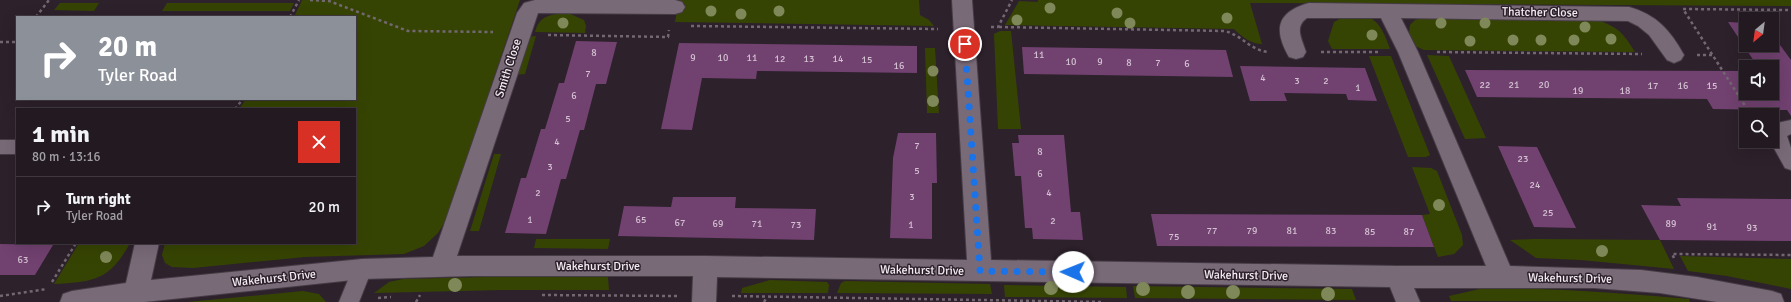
<!DOCTYPE html>
<html lang="en">
<head>
<meta charset="utf-8">
<style>
  :root { --surface:#221921; --page:#2a222a; --text:#f1f3f6; --muted:#a2a0a5; --line:#3f383f }
  body { margin:0; font-family:Signika,sans-serif; background:var(--page); color:var(--text); height:100vh; display:flex; flex-direction:column; font-size:15px; white-space:nowrap }
  * { box-sizing:border-box; margin:0 }
  p { font-size:13px; color:var(--muted) }
  .icon { flex:none; width:22px; height:22px; fill:none; stroke:currentColor; stroke-width:2; stroke-linecap:round; stroke-linejoin:round }
  .map { position:relative; flex:1; overflow:hidden }
  .details { position:absolute; left:16px; top:108px; width:340px; height:136px; display:flex; flex-direction:column; background:var(--surface); border-radius:0px; box-shadow:0 4px 16px #0002,0 0 0 1px var(--line) }
  .details>* { flex:none }
  .guide { position:absolute; left:16px; top:16px; width:340px; height:84px; border-radius:0px; box-shadow:0 4px 16px #0002,0 0 0 1px var(--line); background:#8c9099; color:#fff; overflow:hidden }
  .needle { width:26px; rotate:209deg }
  .buttons { position:absolute; left:1739px; top:12px; display:grid; gap:8px }
  .buttons a { display:grid; place-items:center; width:40px; height:40px; border-radius:0px; background:var(--surface); box-shadow:0 4px 16px #0002,0 0 0 1px var(--line); font-size:20px }
  .pin { position:absolute; display:grid; place-items:center; width:34px; height:34px; color:#fff; margin:-17px; border:2px solid #fff; border-radius:50%; box-shadow:0 1px 4px #0007 }
  .me { position:absolute; width:44px; margin:-22px; rotate:271deg; stroke-linejoin:round; filter:drop-shadow(0 0 3px #0008) }
  .turn { display:flex; align-items:center; gap:14px; height:84px; padding:0 16px; font-size:18px }
  .turn .icon { width:52px; height:52px; stroke-width:2.5 }
  .turn b { display:block; font-size:28px; line-height:34px }
  .round { display:grid; place-items:center; flex:none; width:42px; height:42px; border-radius:0px; background:var(--page) }
  .head { display:flex; align-items:center; justify-content:space-between; height:68px; padding:0 16px }
  h1 { font-size:24px; font-weight:700; line-height:30px }
  ul { padding:0; list-style:none }
  li { display:flex; align-items:center; gap:12px; height:60px; padding:0 16px; border-top:1px solid var(--line) }
  li div { flex:1 }
  li b { display:block; font-size:15px }
  li em { font-style:normal }
  .map>svg:first-child { display:block }
</style>
</head>
<body>
<div class="map">
<svg width="1791" height="302" viewBox="0 0 1791 302">
  <rect width="100%" height="100%" fill="#2d212c"/>
  <g fill="#364403">
    <polygon points="302,0 520,0 446,220 438,233 424,246 404,254 305,257 193,268 172,267 165,263 162,255 165,243 355,243 355,109 239,109 246,99 355,99 355,17 294,17"/>
    <polygon points="679,0 919,0 920,15 929,20 934,26 675,22"/>
    <path d="M1038,0h753v6l-541,-3 12,41c-11,0 -20,-7 -28,-15l-229,-4 14,-24 19,1z"/>
    <polygon points="60,3 99,3 94,11 54,10"/>
    <polygon points="167,3 294,3 290,11 162,11"/>
    <path d="M568,13l16,7 2,6 -1,7 -50,-1c4,-17 17,-18 33,-19z"/>
    <path d="M1347,15c6,1 17,0 22,2 12,6 17,21 21,32h-58l-4,-8 6,-19z"/>
    <path d="M1426,17l173,3c21,9 24,13 36,32l-211,-2 -9,-4 -6,-14 1,-7 5,-5z"/>
    <polygon points="1000,31 1011,31 1021,129 998,129 994,34"/>
    <polygon points="536,36 525,74 516,75 527,37"/>
    <polygon points="925,48 935,48 939,113 927,113"/>
    <polygon points="1427,55 1449,56 1486,138 1465,139"/>
    <polygon points="1369,56 1391,56 1430,155 1426,157 1408,157"/>
    <polygon points="494,154 501,154 479,231 470,231"/>
    <polygon points="1412,167 1431,168 1437,171 1462,235 1463,245 1454,254 1438,257 1422,215 1430,214"/>
    <polygon points="536,239 610,239 608,249 534,248"/>
    <polygon points="1534,239 1660,240 1674,269 1581,260 1536,258 1510,240"/>
    <path d="M79,243h51c-20,37 -36,39 -76,41z"/>
    <polygon points="1680,256 1791,259 1791,289 1727,276 1688,271"/>
    <polygon points="487,277 608,277 609,290 503,290 374,293 389,282 403,279"/>
    <polygon points="770,280 827,282 829,285 828,293 741,293 742,288"/>
    <polygon points="845,281 990,284 992,294 837,293 841,283"/>
    <polygon points="1004,285 1126,287 1127,298 1005,297"/>
    <polygon points="1133,286 1352,289 1356,300 1135,298"/>
    <path d="M1484,288c69,0 137,5 205,11l1,3 -239,-1 -2,-5z"/>
    <polygon points="303,291 319,294 326,302 187,302"/>
  </g>
  <g fill="#714170">
    <polygon points="1728,22 1746,23 1746,45 1772,45 1772,34 1791,60 1791,116 1787,110 1713,109 1707,99 1477,97 1465,70 1746,71 1746,93 1772,93 1772,67 1758,67"/>
    <polygon points="576,41 617,42 606,84 596,84 584,130 580,130 566,179 561,179 546,234 505,233 521,178 526,178 541,129 545,129 559,83 564,83"/>
    <polygon points="679,43 917,46 917,73 757,71 756,79 702,78 692,130 661,129"/>
    <polygon points="1022,47 1226,50 1233,77 1024,74"/>
    <polygon points="1240,66 1365,68 1377,101 1348,100 1346,94 1284,93 1287,101 1250,101"/>
    <polygon points="898,133 936,133 937,183 932,183 932,239 890,238 893,158"/>
    <polygon points="1018,135 1064,135 1071,212 1080,212 1083,240 1033,239 1032,228 1025,228 1021,176 1015,176 1012,143 1019,143"/>
    <polygon points="1498,146 1537,147 1576,228 1534,227"/>
    <polygon points="673,197 736,197 735,208 816,209 814,240 618,236 624,206 671,207"/>
    <polygon points="1677,198 1791,199 1791,241 1660,240 1641,205 1681,206"/>
    <polygon points="1151,214 1422,215 1434,247 1157,246"/>
    <polygon points="0,244 53,245 35,275 0,275"/>
  </g>
  <g fill="none" stroke-linecap="round" stroke-linejoin="round">
    <defs>
      <g id="lane">
        <polygon points="1791,120 1791,134 1787,136 1791,148 1791,170 1785,168 1770,141 1772,141 1773,126 1777,123"/>
        <rect x="0" y="140" width="17" height="14"/>
        <polygon points="362,260 369,263 372,269 359,302 339,302 355,263"/>
      </g>
      <path id="street" d="M535,0h140l7,2 3,5 -3,5 -7,2 -137,-1 -81,243h249l261,4 -15,-260h20l19,260 407,6h88l-88,-214 -17,-34h-74c-13,9 -5,21 -1,34l-3,5 -7,2 -7,-2c-16,-28 -12,-45 20,-54l320,4c28,8 41,23 55,48l-3,5 -7,3 -7,-3 -18,-25 -11,-9 -10,-5 -227,-3 17,34 92,214 131,4 56,7 75,14 9,3 3,8h-67l-57,-9 -66,-5h-180l6,14h-24l-6,-15 -673,-10 -1,25h-24l1,-26h-222l-109,3 -218,23h-84l3,-8 9,-3 54,-8 9,-40h24l-8,37 211,-21 71,-2 84,-244 7,-10z"/>
    </defs>
    <use href="#lane" stroke="#463c46" stroke-width="2"/>
    <use href="#street" stroke="#463c46" stroke-width="2"/>
    <g stroke="#736872" stroke-width="2.5" stroke-dasharray="3 3" stroke-linecap="butt">
      <polyline points="310,0 329,1 408,31 493,32"/>
      <polyline points="36,17 49,0"/>
      <polyline points="290,17 299,0"/>
      <polyline points="691,26 938,29"/>
      <polyline points="991,27 998,27 1012,0"/>
      <path d="M999,27l226,4c18,5 25,19 43,21"/>
      <polyline points="548,35 668,37 669,30"/>
      <polyline points="0,42 17,42"/>
      <polyline points="1321,52 1380,52"/>
      <polyline points="1437,52 1642,54"/>
      <polyline points="1697,55 1712,55"/>
      <polyline points="235,109 243,99"/>
      <polyline points="1751,115 1683,9 1791,10"/>
      <polyline points="1674,258 1672,254 1791,255"/>
      <polyline points="52,282 76,243"/>
      <polyline points="542,295 677,296"/>
      <polyline points="0,296 47,289"/>
      <polyline points="732,296 1103,302"/>
      <polyline points="378,298 391,297"/>
      <polyline points="416,302 420,295"/>
      <polyline points="764,302 767,297"/>
    </g>
    <use href="#lane" fill="#796a78" fill-rule="evenodd"/>
    <use href="#street" fill="#796a78" fill-rule="evenodd"/>
  </g>
  <g fill="#7f8859">
    <circle cx="1050" cy="8" r="5.5"/>
    <circle cx="711" cy="11" r="5.5"/>
    <circle cx="779" cy="11" r="5.5"/>
    <circle cx="1117" cy="13" r="5.5"/>
    <circle cx="741" cy="14" r="5.5"/>
    <circle cx="1227" cy="18" r="5.5"/>
    <circle cx="1017" cy="20" r="5.5"/>
    <circle cx="563" cy="23" r="5.5"/>
    <circle cx="1130" cy="23" r="5.5"/>
    <circle cx="1441" cy="23" r="5.5"/>
    <circle cx="1485" cy="23" r="5.5"/>
    <circle cx="1585" cy="27" r="5.5"/>
    <circle cx="1372" cy="35" r="5.5"/>
    <circle cx="1611" cy="39" r="5.5"/>
    <circle cx="1513" cy="40" r="5.5"/>
    <circle cx="1541" cy="40" r="5.5"/>
    <circle cx="1574" cy="40" r="5.5"/>
    <circle cx="1470" cy="41" r="5.5"/>
    <circle cx="933" cy="71" r="5.5"/>
    <circle cx="933" cy="101" r="6"/>
    <circle cx="1439" cy="205" r="6"/>
    <circle cx="1602" cy="251" r="6"/>
    <circle cx="106" cy="257" r="6"/>
    <circle cx="455" cy="285" r="7"/>
    <circle cx="1051" cy="288" r="7"/>
    <circle cx="1143" cy="289" r="7"/>
    <circle cx="1188" cy="292" r="7"/>
    <circle cx="1233" cy="292" r="7"/>
    <circle cx="1328" cy="294" r="7"/>
  </g>
  <g fill="none" stroke-linecap="round" stroke-linejoin="round">
    <polyline stroke="#1a73e8" stroke-width="7" stroke-dasharray="0 12.6" points="965,44 980,271 1073,272"/>
  </g>
  <g text-anchor="middle" stroke-width="3" stroke-linejoin="round" paint-order="stroke">
    <g font-size="10" fill="#d3c1d2">
      <text x="594" y="56">8</text>
      <text x="1039" y="58">11</text>
      <text x="693" y="61">9</text>
      <text x="723" y="61">10</text>
      <text x="752" y="61">11</text>
      <text x="780" y="62">12</text>
      <text x="809" y="62">13</text>
      <text x="838" y="62">14</text>
      <text x="867" y="63">15</text>
      <text x="1071" y="65">10</text>
      <text x="1100" y="65">9</text>
      <text x="1129" y="66">8</text>
      <text x="1158" y="66">7</text>
      <text x="1187" y="67">6</text>
      <text x="899" y="69">16</text>
      <text x="588" y="77">7</text>
      <text x="1263" y="81">4</text>
      <text x="1297" y="84">3</text>
      <text x="1326" y="84">2</text>
      <text x="1485" y="88">22</text>
      <text x="1514" y="88">21</text>
      <text x="1544" y="88">20</text>
      <text x="1653" y="89">17</text>
      <text x="1683" y="89">16</text>
      <text x="1712" y="89">15</text>
      <text x="1358" y="91">1</text>
      <text x="1578" y="94">19</text>
      <text x="1625" y="94">18</text>
      <text x="574" y="99">6</text>
      <text x="568" y="122">5</text>
      <text x="557" y="145">4</text>
      <text x="917" y="149">7</text>
      <text x="1040" y="155">8</text>
      <text x="1523" y="162">23</text>
      <text x="550" y="170">3</text>
      <text x="917" y="174">5</text>
      <text x="1040" y="177">6</text>
      <text x="1535" y="188">24</text>
      <text x="538" y="196">2</text>
      <text x="1049" y="196">4</text>
      <text x="912" y="200">3</text>
      <text x="1548" y="216">25</text>
      <text x="530" y="223">1</text>
      <text x="641" y="223">65</text>
      <text x="1053" y="224">2</text>
      <text x="680" y="226">67</text>
      <text x="718" y="227">69</text>
      <text x="757" y="227">71</text>
      <text x="1671" y="227">89</text>
      <text x="796" y="228">73</text>
      <text x="911" y="228">1</text>
      <text x="1712" y="230">91</text>
      <text x="1752" y="231">93</text>
      <text x="1212" y="234">77</text>
      <text x="1252" y="234">79</text>
      <text x="1292" y="234">81</text>
      <text x="1331" y="234">83</text>
      <text x="1370" y="235">85</text>
      <text x="1409" y="235">87</text>
      <text x="1174" y="240">75</text>
      <text x="23" y="263">63</text>
    </g>
    <g font-size="12" fill="#f4ecf3" stroke="#2d212c">
      <text transform="translate(1540 12) rotate(1)" y="4">Thatcher Close</text>
      <text transform="translate(508 68) rotate(-72)" y="4">Smith Close</text>
      <text x="598" y="270">Wakehurst Drive</text>
      <text transform="translate(922 270) rotate(1)" y="4">Wakehurst Drive</text>
      <text transform="translate(1246 275) rotate(1)" y="4">Wakehurst Drive</text>
      <text transform="translate(274 278) rotate(-6)" y="4">Wakehurst Drive</text>
      <text transform="translate(1570 278) rotate(1)" y="4">Wakehurst Drive</text>
    </g>
  </g>
</svg>
<div class="buttons">
<a><svg class="needle" viewBox="-14 -14 28 28"><path d="M0-13l5 13h-10z" fill="#e53935"/><path d="M0 13l5-13h-10z" fill="#a2a0a5"/></svg></a>
<a><svg class="icon" aria-label="sound" viewBox="0 0 24 24"><path d="M4 9h4l5-4v14l-5-4H4zM17 9q2 3 0 6"/></svg></a>
<a><svg class="icon" aria-label="search" viewBox="0 0 24 24"><circle cx="10" cy="10" r="6"/><path d="M15 15l6 6"/></svg></a>
</div>
<div class="pin" style="left:965px;top:44px;background:#d93025"><svg class="icon" aria-label="arrive" viewBox="0 0 24 24"><path d="M6 21V4h12l-3 4 3 4H6"/></svg></div>
<svg class="me" style="left:1073px;top:272px" viewBox="-20 -20 40 40"><circle r="19" fill="#fff"/><path d="M0-13L10 11 0 6-10 11z" fill="#1a73e8"/></svg>
<div class="guide">
<div class="turn"><svg class="icon" aria-label="right" viewBox="0 0 24 24"><path d="M7 20v-9h11M14 6l5 5-5 5"/></svg><div><b>20 m</b>Tyler Road</div></div>
</div>
<section class="details">
<div class="head"><div><h1>1 min</h1><p>80 m · 13:16</p></div><a class="round" style="background:#d93025;color:#fff"><svg class="icon" aria-label="close" viewBox="0 0 24 24"><path d="M6 6l12 12M18 6L6 18"/></svg></a></div>
<ul>
<li><svg class="icon" aria-label="right" viewBox="0 0 24 24"><path d="M7 20v-9h11M14 6l5 5-5 5"/></svg><div><b>Turn right</b><p>Tyler Road</p></div><em>20 m</em></li>
</ul>
</section>
</div>
</body>
</html>
